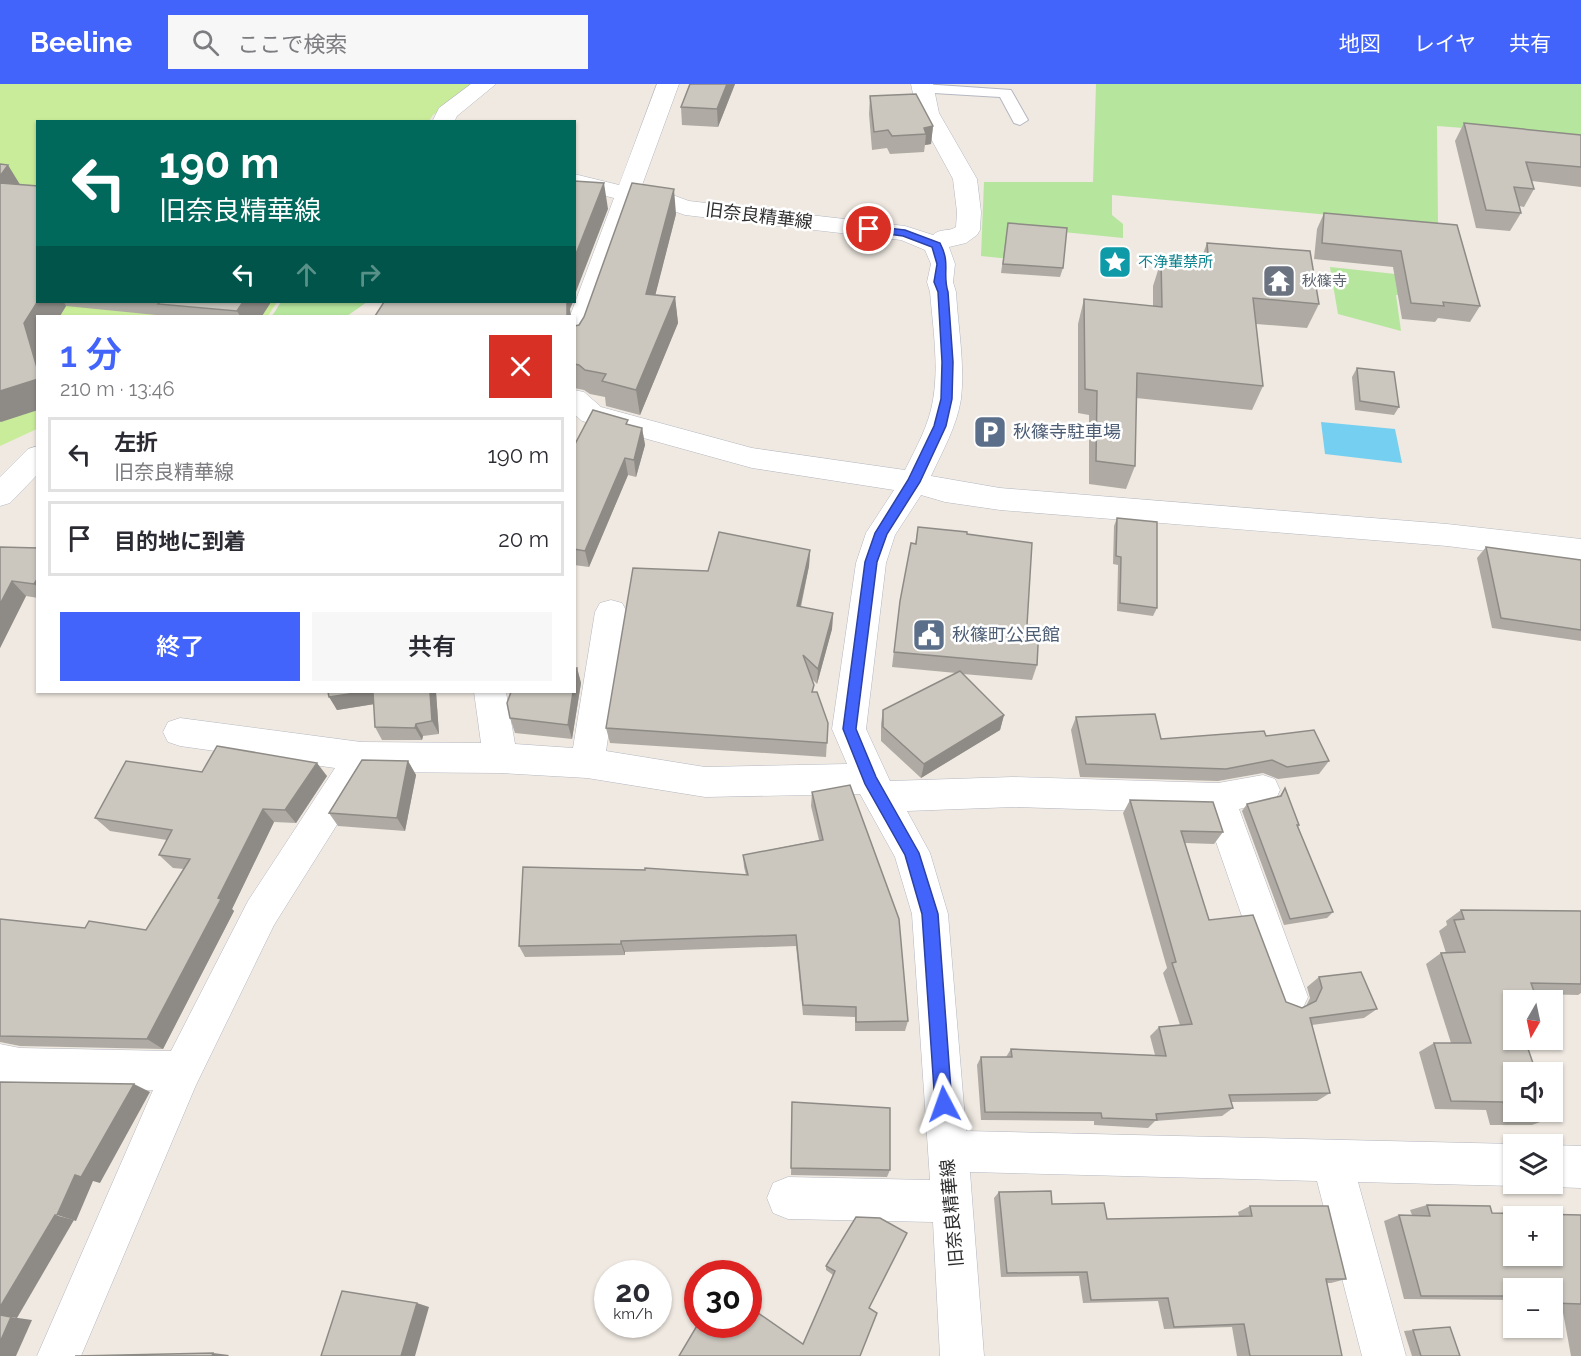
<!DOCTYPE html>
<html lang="ja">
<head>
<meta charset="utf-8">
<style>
  :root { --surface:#fff; --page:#f7f7f7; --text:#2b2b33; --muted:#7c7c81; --line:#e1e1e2; --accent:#4264fb }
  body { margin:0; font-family:Raleway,"Noto Sans JP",sans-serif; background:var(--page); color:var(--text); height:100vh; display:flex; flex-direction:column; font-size:22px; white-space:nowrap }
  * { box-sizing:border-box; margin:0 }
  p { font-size:20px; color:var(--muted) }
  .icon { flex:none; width:33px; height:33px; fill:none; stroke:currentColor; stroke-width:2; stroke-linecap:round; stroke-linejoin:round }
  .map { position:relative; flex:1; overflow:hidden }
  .drawer { position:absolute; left:36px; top:231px; width:540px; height:378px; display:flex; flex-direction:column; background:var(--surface); border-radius:0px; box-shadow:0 2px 4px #0004 }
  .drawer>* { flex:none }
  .top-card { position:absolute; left:36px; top:36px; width:540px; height:183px; border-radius:0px; box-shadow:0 2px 4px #0004; background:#00695c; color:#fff; overflow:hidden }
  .needle { width:39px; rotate:189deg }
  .tools { position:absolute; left:1503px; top:906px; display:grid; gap:12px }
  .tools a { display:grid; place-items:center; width:60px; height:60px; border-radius:0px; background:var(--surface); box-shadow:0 2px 4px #0004; font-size:30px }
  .speed { position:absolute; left:594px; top:1176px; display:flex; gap:12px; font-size:30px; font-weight:700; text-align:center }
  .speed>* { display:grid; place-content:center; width:78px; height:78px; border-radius:50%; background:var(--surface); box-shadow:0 2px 4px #0004; line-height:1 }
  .speed small { font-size:15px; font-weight:400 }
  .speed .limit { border:9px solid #d22; background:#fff; color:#111 }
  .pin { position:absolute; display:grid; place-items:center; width:51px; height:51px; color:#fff; margin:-26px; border:3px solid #fff; border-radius:50%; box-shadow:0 2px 6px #0007 }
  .me { position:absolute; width:66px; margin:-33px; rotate:356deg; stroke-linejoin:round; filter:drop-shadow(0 0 4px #0008) }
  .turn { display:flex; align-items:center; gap:21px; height:126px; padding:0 24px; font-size:27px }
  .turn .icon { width:78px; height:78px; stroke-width:2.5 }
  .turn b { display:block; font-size:42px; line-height:51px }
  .lanes { display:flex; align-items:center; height:57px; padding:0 24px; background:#0003; justify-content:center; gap:30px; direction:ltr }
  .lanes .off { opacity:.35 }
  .round { display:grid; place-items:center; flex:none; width:63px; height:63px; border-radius:0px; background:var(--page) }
  .headline { display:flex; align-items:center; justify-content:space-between; height:102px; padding:0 24px }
  h1 { font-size:36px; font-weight:600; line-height:45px; color:var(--accent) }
  .cta { display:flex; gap:12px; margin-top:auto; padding:12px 24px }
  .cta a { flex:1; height:69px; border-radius:0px; background:var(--accent); color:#fff; font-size:24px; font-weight:600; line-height:69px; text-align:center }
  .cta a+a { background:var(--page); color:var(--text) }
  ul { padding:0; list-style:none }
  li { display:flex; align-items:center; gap:18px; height:75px; margin:0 12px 9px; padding:0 12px; border:3px solid var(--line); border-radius:0px }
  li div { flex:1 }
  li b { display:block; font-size:22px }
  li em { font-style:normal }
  header { display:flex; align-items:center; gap:36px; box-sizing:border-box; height:84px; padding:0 30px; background:var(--accent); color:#fff }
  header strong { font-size:28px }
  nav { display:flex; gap:33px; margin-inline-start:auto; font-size:21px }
  .search { width:420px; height:54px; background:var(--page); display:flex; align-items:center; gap:15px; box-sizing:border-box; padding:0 21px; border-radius:0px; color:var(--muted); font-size:22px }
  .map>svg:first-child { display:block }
</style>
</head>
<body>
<header>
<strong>Beeline</strong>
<div class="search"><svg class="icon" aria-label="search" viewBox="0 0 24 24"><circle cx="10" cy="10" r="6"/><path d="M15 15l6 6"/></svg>ここで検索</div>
<nav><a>地図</a><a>レイヤ</a><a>共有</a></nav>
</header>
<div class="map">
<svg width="1581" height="1272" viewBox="0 0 1581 1272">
  <rect width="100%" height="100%" fill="#efe9e1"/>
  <g fill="#b6e59e">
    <polygon points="1096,0 1581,0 1581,53 1437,42 1438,141 1112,111 1112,131 1123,140 1123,154 1033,145 1030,177 981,172 984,98 1093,98"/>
    <polygon points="1330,183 1433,194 1440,214 1396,211 1401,247 1338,230"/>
    <polygon points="281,218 367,218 347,232 272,232"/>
  </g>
  <polygon fill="#c9ec9a" points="0,0 475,0 472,5 433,31 429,37 38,38 38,218 277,218 268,232 38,232 37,345 0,362"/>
  <polygon fill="#75cff0" points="1321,338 1395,345 1402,379 1325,370"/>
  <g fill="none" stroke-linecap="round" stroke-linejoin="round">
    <defs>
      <polygon id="lane" points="923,0 1011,6 1028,36 1020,41 1014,39 1000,13 917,8 915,5 917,2"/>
      <g id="street">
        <polygon points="471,0 496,0 457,32 454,38 432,38 439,24"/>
        <path d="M657,0h22l-38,104 18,2 30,11 216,25 28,9c7,-7 16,-3 23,-8l1,-15 -4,-33 -36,-66 -6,-29h22l6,29 38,66 4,33 -1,18 -3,5 -11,8 -17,4 6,17 -2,18 3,10c2,35 9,72 5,107 -4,27 -19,53 -30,77l69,12 447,36 134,15v24l-134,-17 -447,-36 -55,-8 -24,-7 -26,40 -9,28 -20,166 24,52 123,-4 205,6 45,-8 12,4 5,11 -5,11 -36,8 69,188 -6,13 -13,6 -13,-6 -6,-13 -64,-184 -193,-6 -106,4 23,42 18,61 18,217 548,13v40h5l-5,2 -156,-4 48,174h-44l-45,-175 -347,-9 14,184h-44l-7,-134 -145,-3 -15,-6 -6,-15 6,-15 15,-6 142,3 -18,-266 -17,-57 -35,-63 -155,3 -118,-19 -87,-5 -130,-1 -96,153 -78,160 -115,271h-44l116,-266 -133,-2 -20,-4v-40l20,4 151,3 77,-150 87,-133 -155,-22 -12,-4 -5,-10 5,-10 12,-4 181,24 120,1 -7,-51h32l9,52 58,4 22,-136 5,-9 11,-3 11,3 5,9 -21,139 99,16 142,-3 -15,-35 24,-166 10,-30 28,-43 -142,-22 -170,-47 -8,-7v-24l10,2 17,15 151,41 153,22c11,-22 24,-45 28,-70 6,-34 0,-73 -3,-108l-3,-10 4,-18 -6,-14 -24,-10 -216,-25 -37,-13 -12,-1 -49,141 -4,6 -9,3v-35h-4l44,-118 -40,-10v-14l45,11z"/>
        <polygon points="38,362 38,390 10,419 0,422 0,393 28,365"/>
        <polygon points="1552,1061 1581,1062 1581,1104 1552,1103 1545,1100 1552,1100"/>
      </g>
    </defs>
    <use href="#lane" stroke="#b4b7c1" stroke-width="2"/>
    <use href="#street" stroke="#b4b7c1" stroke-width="1"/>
    <use href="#lane" fill="#fff" fill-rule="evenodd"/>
    <use href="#street" fill="#fff" fill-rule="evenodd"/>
  </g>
  <g fill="#afaba4">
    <polygon points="690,0 735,0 718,43 682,41 681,23"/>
    <polygon points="870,12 933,42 931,60 925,61 924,68 890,70 887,64 872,66 869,30"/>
    <polygon points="1464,39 1581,51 1581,103 1532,97 1534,105 1524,123 1519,122 1521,129 1510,147 1476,144 1455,57"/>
    <polygon points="0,80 38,218 271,218 262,232 166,232 66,222 60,232 38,232 1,338 0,338"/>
    <polygon points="1324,129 1457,141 1480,222 1470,238 1438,234 1435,238 1402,235 1393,183 1314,175 1317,145"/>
    <polygon points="676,130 655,211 675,213 678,239 640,331 606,322 605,313 590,310 584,306 574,304 574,242 579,241"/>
    <polygon points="1008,139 1063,184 1060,193 1001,189"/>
    <polygon points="1207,159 1319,220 1307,244 1256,240 1263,302 1252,326 1136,314 1135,382 1126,405 1089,400 1089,331 1078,329 1078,240 1084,215 1153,222 1153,202 1161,177 1199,181"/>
    <polygon points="1357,284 1399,323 1394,331 1355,326 1352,293"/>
    <polygon points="629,341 642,344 645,361 636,393 628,391 589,483 574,481 574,362"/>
    <polygon points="1117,434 1157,524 1153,532 1117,527 1118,481 1113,480 1114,442"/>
    <polygon points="918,443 967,450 1027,541 1037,581 1032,596 963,590 1004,631 1000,646 921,694 881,657 881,640 883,626 956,589 892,583 900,517 915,460"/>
    <polygon points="0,463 38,464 38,514 26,512 0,564"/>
    <polygon points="1486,463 1581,476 1581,557 1492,544 1477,474"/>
    <polygon points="810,466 809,482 801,523 833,529 832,545 817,600 811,594 813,608 828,639 826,673 610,659 606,644 708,487"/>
    <polygon points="577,584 581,599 572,655 515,649 510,634"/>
    <polygon points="328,608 436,608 439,650 423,652 422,656 382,656 375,643 374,620 337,626"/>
    <polygon points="1076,633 1161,655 1266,652 1329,677 1319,690 1278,695 1263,689 1218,697 1080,693 1071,646"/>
    <polygon points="408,677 416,691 405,747 338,742 329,729"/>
    <polygon points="202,688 327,692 296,739 274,738 232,825 234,827 163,965 20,962 0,958 0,835 85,844 146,846 184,785 173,784 159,771 167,756 110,747 95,734"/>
    <polygon points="1285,704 1299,741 1298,743 1333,828 1327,834 1284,841 1242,727 1247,720 1279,713"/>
    <polygon points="812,708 908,937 905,947 855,947 855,933 803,931 796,862 625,868 625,871 525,873 519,862 746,791 744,783 743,771 819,756 811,722"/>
    <polygon points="1130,716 1223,748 1214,760 1185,759 1209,836 1286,918 1302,924 1306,922 1310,914 1307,903 1319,893 1377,925 1364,934 1312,941 1330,1009 1317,1017 1231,1018 1233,1024 1222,1032 1155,1037 1148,1044 1094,1041 1094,1037 981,1036 977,981 981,973 1006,973 1011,965 1155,971 1150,952 1159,943 1180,941 1163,889 1167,884 1123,729"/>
    <polygon points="1461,826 1581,827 1581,909 1578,911 1535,910 1536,913 1531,916 1514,916 1514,956 1551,1034 1532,1041 1490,1041 1486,1026 1435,1025 1419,968 1434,959 1451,959 1426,880 1441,869 1446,869 1439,847 1447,841 1446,837"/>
    <polygon points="792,1018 890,1086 887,1093 791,1091"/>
    <polygon points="999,1108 1052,1120 1107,1135 1239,1132 1238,1128 1250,1122 1346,1195 1331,1199 1327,1199 1342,1272 1237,1272 1232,1243 1164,1245 1158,1217 1083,1219 1079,1192 1001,1193 994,1114"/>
    <polygon points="1427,1121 1492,1129 1581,1131 1581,1272 1571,1272 1562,1223 1552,1223 1552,1204 1514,1204 1514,1220 1512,1216 1404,1215 1384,1137 1399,1131 1412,1131 1410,1126"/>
    <polygon points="856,1133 869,1224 803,1260 833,1191 826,1186 826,1182"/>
    <polygon points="1413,1246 1460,1272 1412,1272 1404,1247"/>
  </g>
  <g fill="#8e8b86">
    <polygon points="727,0 735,0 718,43 717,25"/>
    <polygon points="933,42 931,60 925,61 926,50 924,44"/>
    <polygon points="8,81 24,107 0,107 0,92"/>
    <polygon points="604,99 608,125 574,213 574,175"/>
    <polygon points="674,105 676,130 649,236 646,210"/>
    <polygon points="675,213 678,239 640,331 636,306"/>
    <polygon points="38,217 38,218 64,218 66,222 60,232 38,232 38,287 24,239"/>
    <polygon points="243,218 271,218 262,232 240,232 237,227"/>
    <polygon points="565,218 573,218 570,225 571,232 567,232"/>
    <polygon points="38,295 38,326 1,338 0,337 0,307"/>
    <polygon points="642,344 645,361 636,393 634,376"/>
    <polygon points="625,374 628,391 589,483 585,467"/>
    <polygon points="810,466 809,482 797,538 797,522"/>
    <polygon points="38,494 38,503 34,500"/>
    <polygon points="12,497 26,512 0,564 0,520"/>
    <polygon points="833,529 832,545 817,600 818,585"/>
    <polygon points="577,584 581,599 572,655 568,641 573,608 574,608 574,599"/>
    <polygon points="362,608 374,608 381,619 337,626 329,613"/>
    <polygon points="430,608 436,608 439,650 432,637"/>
    <polygon points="1004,631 1000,646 921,694 924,680"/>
    <polygon points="416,640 423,652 422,656 415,644"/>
    <polygon points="408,677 416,691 405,747 397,734"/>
    <polygon points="317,679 327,692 296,739 285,726"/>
    <polygon points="263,725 274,738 232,825 234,827 163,965 147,955"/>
    <polygon points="621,857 625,868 625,871 621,860"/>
    <polygon points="134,1000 150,1008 100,1099 93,1097 76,1137 57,1131 75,1091"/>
    <polygon points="55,1131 74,1136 17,1234 0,1231 0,1223"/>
    <polygon points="417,1219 429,1223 415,1272 401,1272"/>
    <polygon points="11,1233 32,1236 16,1272 0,1272 0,1258"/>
    <polygon points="213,1269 229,1271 228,1272 212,1272"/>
  </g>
  <g fill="#cbc7bf" stroke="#8e8b86" stroke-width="1.5" fill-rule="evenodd">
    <polygon points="690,0 727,0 717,25 681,23"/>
    <polygon points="916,10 933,42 924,44 926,50 892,52 888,46 874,48 870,12"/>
    <polygon points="1464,39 1581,51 1581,83 1526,78 1534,105 1514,103 1521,129 1486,126"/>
    <polygon points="0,80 8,81 0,92"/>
    <polygon points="574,97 604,99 574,175"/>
    <polygon points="0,99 38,102 38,217 24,239 38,287 38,295 0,307"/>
    <polygon points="632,99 674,105 646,210 675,213 636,306 602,297 606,290 585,286 579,281 574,280 574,242 579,241 584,233"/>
    <polygon points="1324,129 1457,141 1480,222 1443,218 1444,222 1411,219 1401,167 1322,159"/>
    <polygon points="1008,139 1067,144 1063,184 1003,180"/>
    <polygon points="1207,159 1310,167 1319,220 1253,214 1263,302 1137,289 1135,382 1096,377 1097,307 1085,305 1084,215 1162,223 1161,177 1209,182"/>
    <polygon points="160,218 243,218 237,227 158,220"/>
    <polygon points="384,218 567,218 567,232 375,232"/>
    <polygon points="1357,284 1394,288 1399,323 1360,317"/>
    <polygon points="593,326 628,336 626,340 642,344 634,376 625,374 585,467 574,465 574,362"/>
    <polygon points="1117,434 1157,438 1157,524 1120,519 1121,473 1116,472"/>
    <polygon points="918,443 967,448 967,450 1032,459 1027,541 1039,542 1037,581 894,568 900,517 911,459 916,460"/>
    <polygon points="719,448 810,466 797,522 833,529 818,585 803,571 814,601 812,608 817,608 828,639 827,659 606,644 633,484 708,487"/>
    <polygon points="0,463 38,464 38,494 34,500 12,497 0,520"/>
    <polygon points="1486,463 1581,476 1581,546 1501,534"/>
    <polygon points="574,584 577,584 574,599"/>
    <polygon points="960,587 1004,631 924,680 883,643 883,626"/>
    <polygon points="328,608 362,608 329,613"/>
    <polygon points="373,608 430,608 432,637 416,640 415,644 375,643"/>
    <polygon points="511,608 573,608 568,641 510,634 507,619"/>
    <polygon points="1155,630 1161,655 1264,647 1266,652 1314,646 1329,677 1287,683 1272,676 1226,685 1086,680 1076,633"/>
    <polygon points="217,662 317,679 285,726 263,725 218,814 221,815 147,955 0,952 0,835 85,844 89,837 146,846 190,775 159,771 172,746 95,734 126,677 202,688"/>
    <polygon points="362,676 408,677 397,734 329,729"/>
    <polygon points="850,701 899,835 908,937 856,938 856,923 803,921 796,851 621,857 621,860 519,862 523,783 645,786 645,784 748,791 743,771 823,756 812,708"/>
    <polygon points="1285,704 1299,741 1297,741 1333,828 1290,835 1247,720 1281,712"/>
    <polygon points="1130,716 1213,718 1223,748 1181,747 1209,836 1253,831 1286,918 1302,924 1316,917 1322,904 1319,893 1361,888 1377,925 1310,934 1330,1009 1229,1011 1233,1024 1156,1030 1157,1036 1102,1034 1101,1029 985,1028 981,973 1012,973 1011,965 1166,972 1159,943 1192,940 1172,879 1176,878"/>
    <polygon points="1461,826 1581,827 1581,900 1531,899 1536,913 1512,914 1514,919 1514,956 1525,956 1536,988 1514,988 1514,1028 1549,1028 1551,1034 1508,1033 1503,1018 1451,1017 1434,959 1471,959 1441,869 1465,868 1454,836 1464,835"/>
    <polygon points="0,998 134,1000 81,1093 75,1091 57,1131 55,1131 0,1223"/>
    <polygon points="792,1018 890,1024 890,1086 791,1084"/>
    <polygon points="1051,1107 1052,1120 1104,1119 1107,1135 1252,1132 1250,1122 1328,1122 1346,1195 1326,1195 1342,1272 1250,1272 1244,1240 1174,1243 1168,1214 1091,1216 1087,1188 1007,1189 999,1108"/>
    <path d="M1427,1121l63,1 2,7 89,2v89l-29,-1v-15h-38v8h-93l-22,-81 31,1zM1514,1132h38v40h-38z"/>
    <polygon points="856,1133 880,1134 907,1149 869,1224 877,1229 860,1272 679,1272 698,1240 748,1240 748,1222 803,1260 835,1187 826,1182"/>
    <polygon points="342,1207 417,1219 401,1272 321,1272"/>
    <polygon points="0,1231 11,1233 0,1258"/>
    <polygon points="1450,1243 1460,1272 1421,1272 1413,1246"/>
    <polygon points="213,1269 212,1272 75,1272"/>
  </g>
  <path fill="#4264fb" stroke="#2b41a3" stroke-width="1.5" d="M869,142l36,4 35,13c11,21 2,30 8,49l5,70 -1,37 -6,27 -26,56 -33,52 -10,28 -21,167 20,48 43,76 19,61 14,190 -3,5 -5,3 -6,-3 -3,-5 -13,-190 -17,-59 -40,-71 -22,-55 22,-167 10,-29 33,-53 26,-54 7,-27 1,-37 -4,-70 -4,-10 3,-18 -5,-17 -29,-11 -37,-5 -2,-2z"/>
  <defs>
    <symbol id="sight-square" viewBox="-11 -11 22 22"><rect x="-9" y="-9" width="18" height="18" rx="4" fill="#0f9aa8" stroke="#fff"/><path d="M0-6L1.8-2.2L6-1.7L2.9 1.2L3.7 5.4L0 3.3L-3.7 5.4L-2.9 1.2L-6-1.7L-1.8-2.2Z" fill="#fff"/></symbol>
    <symbol id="temple-square" viewBox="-11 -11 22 22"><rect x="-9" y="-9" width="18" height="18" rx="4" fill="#6b7280" stroke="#fff"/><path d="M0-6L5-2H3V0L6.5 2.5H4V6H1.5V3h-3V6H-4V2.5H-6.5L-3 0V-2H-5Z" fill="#fff"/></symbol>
    <symbol id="parking-square" viewBox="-11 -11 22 22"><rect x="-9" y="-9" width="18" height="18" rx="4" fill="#5c6f8a" stroke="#fff"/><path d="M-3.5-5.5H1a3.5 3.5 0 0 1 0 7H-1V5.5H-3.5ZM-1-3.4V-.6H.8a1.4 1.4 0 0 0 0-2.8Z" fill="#fff"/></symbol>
    <symbol id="civic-square" viewBox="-11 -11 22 22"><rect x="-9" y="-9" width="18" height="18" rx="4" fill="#5c6f8a" stroke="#fff"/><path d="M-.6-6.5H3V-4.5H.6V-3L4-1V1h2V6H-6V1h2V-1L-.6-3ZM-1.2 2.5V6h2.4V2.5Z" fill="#fff"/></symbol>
  </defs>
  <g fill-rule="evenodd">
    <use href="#sight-square" x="1096" y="159" width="38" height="38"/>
    <use href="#temple-square" x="1260" y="178" width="38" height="38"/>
    <use href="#parking-square" x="971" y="329" width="38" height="38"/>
    <use href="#civic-square" x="910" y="532" width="38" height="38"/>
  </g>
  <g text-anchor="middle" stroke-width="5" stroke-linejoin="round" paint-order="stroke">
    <g font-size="15" fill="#0d838f" stroke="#fff" text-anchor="start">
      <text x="1138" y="183">不浄輩禁所</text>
    </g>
    <g font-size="15" fill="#5b616d" stroke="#fff" text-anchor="start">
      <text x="1302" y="202">秋篠寺</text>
    </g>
    <g font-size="18" fill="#2e2e2e" stroke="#fff">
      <text transform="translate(759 132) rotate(7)" y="6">旧奈良精華線</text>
      <text transform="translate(952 1129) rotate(-95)" y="6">旧奈良精華線</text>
    </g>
    <g font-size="18" fill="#4e5e75" stroke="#fff" text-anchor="start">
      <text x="1013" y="354">秋篠寺駐車場</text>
      <text x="952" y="557">秋篠町公民館</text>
    </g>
  </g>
</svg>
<div class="tools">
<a><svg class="needle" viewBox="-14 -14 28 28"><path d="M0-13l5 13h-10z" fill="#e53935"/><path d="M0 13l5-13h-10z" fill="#7c7c81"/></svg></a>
<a><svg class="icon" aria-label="sound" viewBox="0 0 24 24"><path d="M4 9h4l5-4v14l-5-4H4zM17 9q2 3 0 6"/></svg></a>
<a><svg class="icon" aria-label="layers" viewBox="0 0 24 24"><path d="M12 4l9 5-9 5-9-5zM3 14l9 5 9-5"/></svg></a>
<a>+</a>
<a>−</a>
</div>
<div class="speed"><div>20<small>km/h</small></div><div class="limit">30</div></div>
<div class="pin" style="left:869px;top:145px;background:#d93025"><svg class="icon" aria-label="arrive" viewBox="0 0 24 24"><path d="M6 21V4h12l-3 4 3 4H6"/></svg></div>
<svg class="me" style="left:944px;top:1020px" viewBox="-20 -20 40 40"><path d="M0-17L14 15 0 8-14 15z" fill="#4264fb" stroke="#fff" stroke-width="4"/></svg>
<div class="top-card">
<div class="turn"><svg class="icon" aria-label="left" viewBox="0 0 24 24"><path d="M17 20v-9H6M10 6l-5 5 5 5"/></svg><div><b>190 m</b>旧奈良精華線</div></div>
<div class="lanes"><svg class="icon" aria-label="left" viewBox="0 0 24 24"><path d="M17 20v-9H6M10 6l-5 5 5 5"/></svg><svg class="icon off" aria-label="ahead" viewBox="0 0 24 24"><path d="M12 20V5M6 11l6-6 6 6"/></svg><svg class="icon off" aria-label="right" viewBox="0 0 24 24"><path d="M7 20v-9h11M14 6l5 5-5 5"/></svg></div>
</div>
<section class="drawer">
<div class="headline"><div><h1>1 分</h1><p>210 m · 13:46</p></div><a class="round" style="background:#d93025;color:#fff"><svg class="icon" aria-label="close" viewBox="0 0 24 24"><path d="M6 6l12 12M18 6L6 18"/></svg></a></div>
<ul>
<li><svg class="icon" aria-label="left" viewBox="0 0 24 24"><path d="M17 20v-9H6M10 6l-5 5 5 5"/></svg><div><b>左折</b><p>旧奈良精華線</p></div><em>190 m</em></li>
<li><svg class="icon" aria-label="arrive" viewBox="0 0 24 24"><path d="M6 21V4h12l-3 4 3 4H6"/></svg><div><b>目的地に到着</b></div><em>20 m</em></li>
</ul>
<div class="cta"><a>終了</a><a>共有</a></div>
</section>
</div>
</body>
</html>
